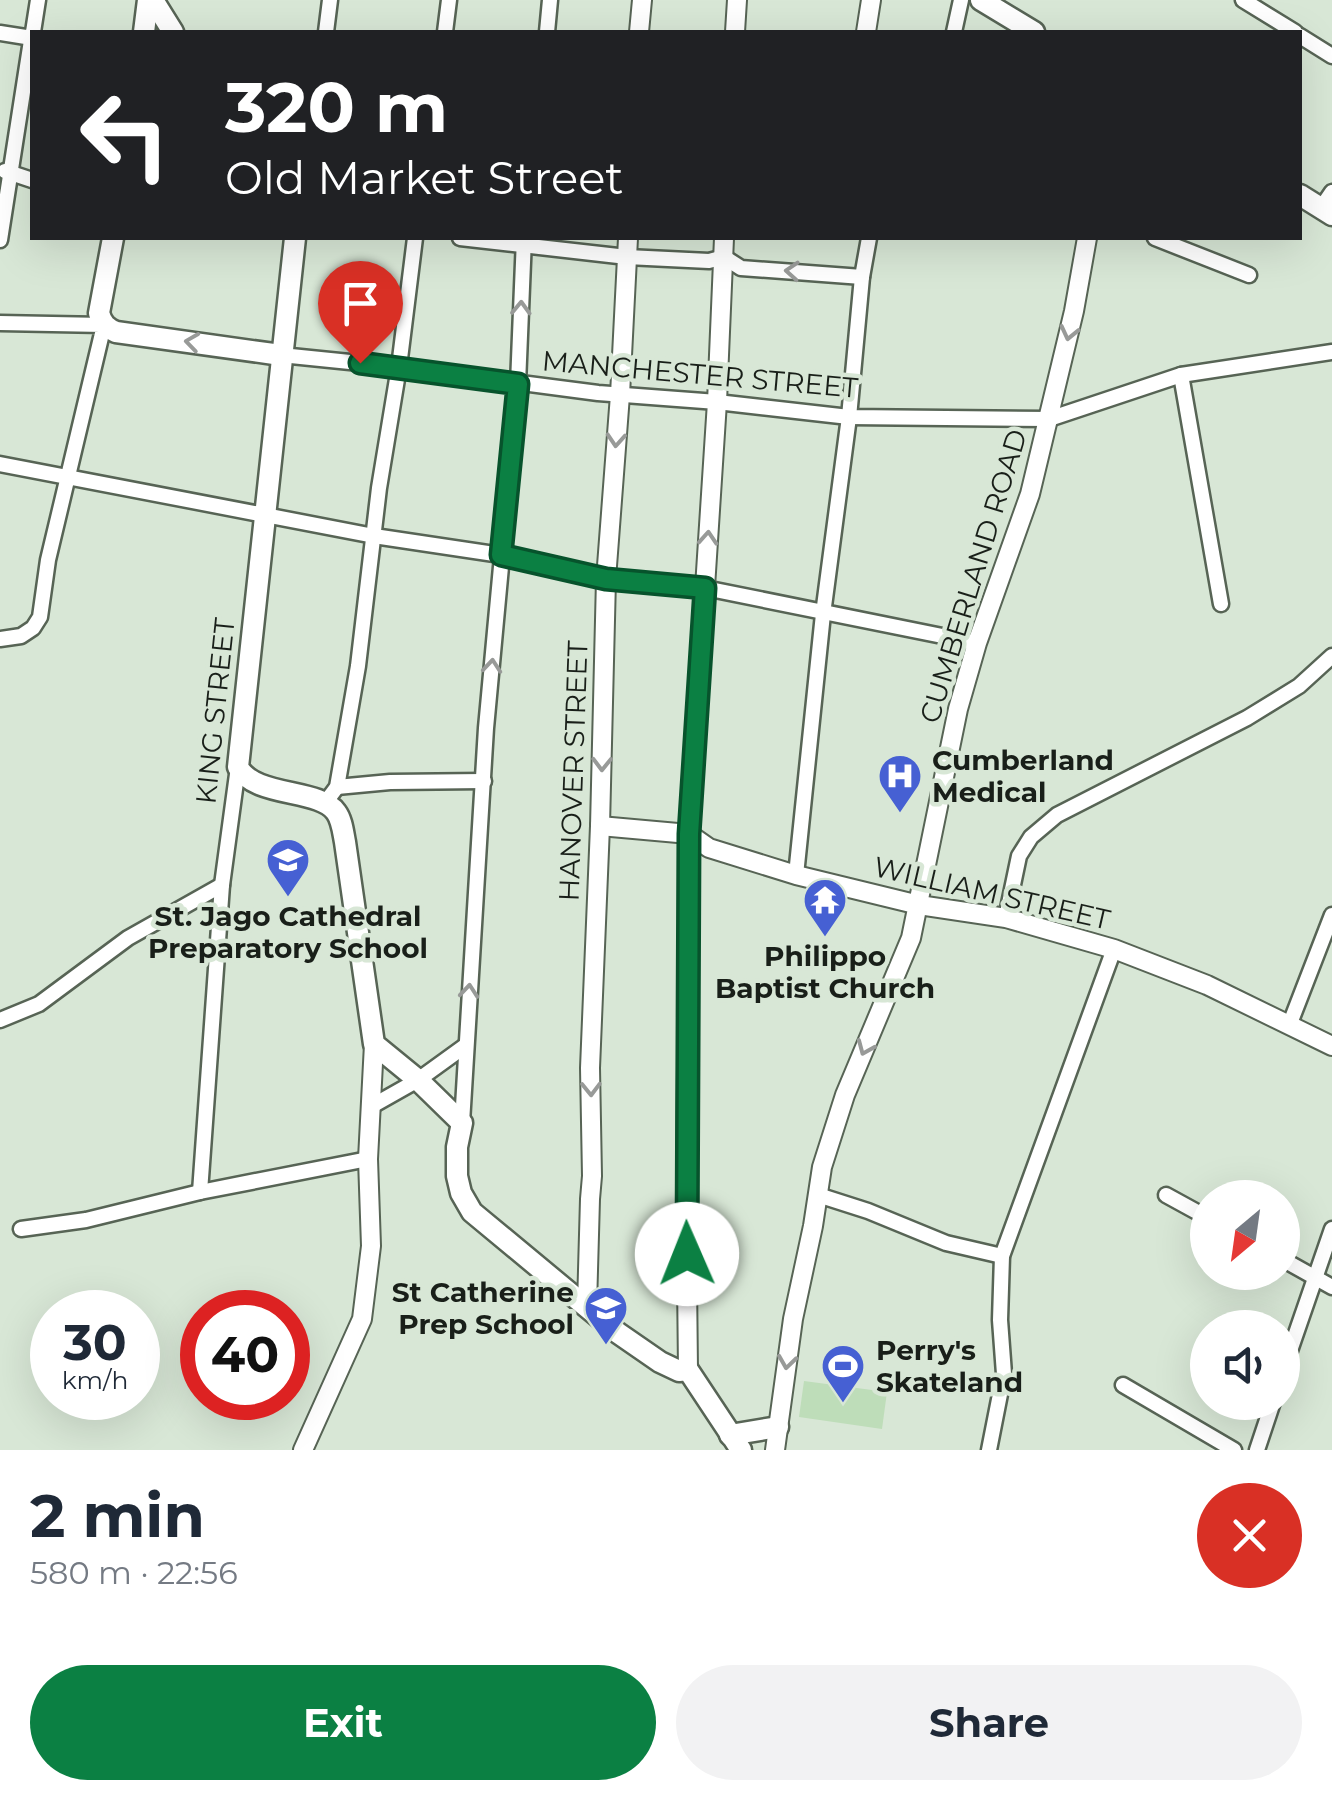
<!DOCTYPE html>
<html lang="en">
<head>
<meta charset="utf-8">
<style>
  :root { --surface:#fff; --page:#f2f2f3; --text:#1f2937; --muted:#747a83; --accent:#0b8043 }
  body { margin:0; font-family:Montserrat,sans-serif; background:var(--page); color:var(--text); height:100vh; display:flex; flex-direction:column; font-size:38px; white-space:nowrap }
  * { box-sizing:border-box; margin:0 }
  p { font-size:32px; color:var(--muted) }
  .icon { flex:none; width:55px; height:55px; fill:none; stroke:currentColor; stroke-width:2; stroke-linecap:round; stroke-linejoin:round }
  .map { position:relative; height:1450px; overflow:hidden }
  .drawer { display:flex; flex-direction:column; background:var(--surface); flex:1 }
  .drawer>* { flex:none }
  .top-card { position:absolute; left:30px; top:30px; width:1272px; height:210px; border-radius:0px; box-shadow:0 10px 40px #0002; background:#202124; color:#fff; overflow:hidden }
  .needle { width:65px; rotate:209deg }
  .buttons { position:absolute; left:1190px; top:1180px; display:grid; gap:20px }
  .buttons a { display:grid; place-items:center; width:110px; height:110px; border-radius:50%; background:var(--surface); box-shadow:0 10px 40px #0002; font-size:50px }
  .speed { position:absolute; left:30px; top:1290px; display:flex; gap:20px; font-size:50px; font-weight:700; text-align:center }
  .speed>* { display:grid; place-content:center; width:130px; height:130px; border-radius:50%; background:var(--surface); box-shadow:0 10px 40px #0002; line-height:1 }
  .speed small { font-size:25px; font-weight:400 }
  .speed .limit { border:15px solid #d22; background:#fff; color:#111 }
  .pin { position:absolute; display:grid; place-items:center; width:85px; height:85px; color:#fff; margin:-102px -42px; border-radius:50% 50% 50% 0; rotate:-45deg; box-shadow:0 0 10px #0007 }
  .pin .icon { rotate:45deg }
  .me { position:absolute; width:110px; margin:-55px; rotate:359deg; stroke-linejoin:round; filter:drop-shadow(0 0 8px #0008) }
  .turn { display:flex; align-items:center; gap:35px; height:210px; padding:0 30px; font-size:45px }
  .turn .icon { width:130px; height:130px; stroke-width:2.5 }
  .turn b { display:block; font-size:70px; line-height:85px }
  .round { display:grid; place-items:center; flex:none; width:105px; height:105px; border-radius:52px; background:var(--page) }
  .head { display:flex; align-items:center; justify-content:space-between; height:170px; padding:0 30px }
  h1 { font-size:60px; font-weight:700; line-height:75px }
  .cta { display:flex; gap:20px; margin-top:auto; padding:20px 30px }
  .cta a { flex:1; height:115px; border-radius:60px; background:var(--accent); color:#fff; font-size:40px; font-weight:700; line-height:115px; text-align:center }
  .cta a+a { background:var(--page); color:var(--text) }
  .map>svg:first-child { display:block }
</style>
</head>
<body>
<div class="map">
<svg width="1332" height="1450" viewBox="0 0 1332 1450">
  <rect width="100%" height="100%" fill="#d8e7d6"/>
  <polygon fill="#beddb9" points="804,1381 887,1392 882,1429 799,1417"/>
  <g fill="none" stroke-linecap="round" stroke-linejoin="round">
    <defs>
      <g id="minor">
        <polyline points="1243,0 1295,32"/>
        <polyline points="33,32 38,0"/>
        <polyline points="326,32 330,0"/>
        <polyline points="445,32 449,0"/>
        <polyline points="547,32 550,0"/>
        <polyline points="954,32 961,0"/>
        <polyline points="0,33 32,38"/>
        <polyline points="1300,36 1332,56"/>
        <polyline points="5,171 32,180"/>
        <polyline points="1321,208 1332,192"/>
        <polyline points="460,238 627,257 709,261 724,257 741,268 862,277"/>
        <polyline points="1155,238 1249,275"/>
        <polyline points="0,240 32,34"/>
        <polyline points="0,323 104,325 48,560 40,617 33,628 21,636 0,639"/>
        <polyline points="281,355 399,367 598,393 717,402 849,417 1049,419 1181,375 1332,352"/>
        <polyline points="1181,375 1221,604"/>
        <polyline points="0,464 374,536 501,555 606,579 705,588 977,643"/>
        <polyline points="337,787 390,782 484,781"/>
        <polyline points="325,803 337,787 358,666 379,488 399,367 415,238"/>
        <polyline points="796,875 823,614 849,417 862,277 869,238"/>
        <polyline points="1006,918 1019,856 1031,837 1057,815 1247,718 1299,686 1332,656"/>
        <polyline points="0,1020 39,1004 128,938 222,885"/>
        <polyline points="1289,1026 1332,915"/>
        <polyline points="372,1106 418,1080 465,1046"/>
        <polyline points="462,1123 486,728 518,384 524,238"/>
        <polyline points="200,1192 222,885 238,767"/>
        <polyline points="818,1195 868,1211 946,1243 1002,1256"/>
        <polyline points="1166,1195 1208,1218"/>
        <polyline points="21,1229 86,1220 200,1192 368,1159"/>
        <polyline points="1282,1259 1332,1287"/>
        <polyline points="1282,1374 1332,1229"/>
        <polyline points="1123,1385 1234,1450"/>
        <polyline points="989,1450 1004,1374 1000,1320 1002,1256 1114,949"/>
        <polyline points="1257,1450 1273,1402"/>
      </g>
      <g id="tertiary">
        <polyline points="639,32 642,0"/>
        <polyline points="735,32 737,0"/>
        <polyline points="866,32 871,0"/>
        <polyline points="600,826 689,834 709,848 796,875 919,905 1006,918 1114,949 1207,985 1332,1046"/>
        <polyline points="587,1306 590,1199 592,1176 590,1068 600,826 606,579 620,395 628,238"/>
        <polyline points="688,1370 686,1190 689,834 717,402 724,238"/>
        <polyline points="303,1450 362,1319 371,1246 368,1159 374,1044"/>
        <polyline points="775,1450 793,1319 813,1226 822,1167 845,1095 911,938 958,709 977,643 1030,494 1074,311 1087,238"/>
      </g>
      <g id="secondary">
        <polyline points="153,0 173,32"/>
        <polyline points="981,0 1034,32"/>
        <polyline points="144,32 148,0"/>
        <polyline points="1300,195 1332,215"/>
        <path d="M113,238l-14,75c3,11 8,15 17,19l165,23"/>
        <path d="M295,238l-57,529c17,31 81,21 98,45 6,8 7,20 9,30l29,202 44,36 44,43 -5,24v29l4,17 11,19 146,121 42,29 19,9 9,-1 53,80"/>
        <polyline points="730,1435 778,1427"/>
      </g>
    </defs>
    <use href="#minor" stroke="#576455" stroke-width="19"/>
    <use href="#tertiary" stroke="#576455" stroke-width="22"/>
    <use href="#secondary" stroke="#576455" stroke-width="25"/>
    <use href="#minor" stroke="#fff" stroke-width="14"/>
    <use href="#tertiary" stroke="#fff" stroke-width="18"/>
    <use href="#secondary" stroke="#fff" stroke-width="20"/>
  </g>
  <defs><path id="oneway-chevron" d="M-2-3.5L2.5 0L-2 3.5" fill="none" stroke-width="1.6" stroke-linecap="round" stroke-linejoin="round" transform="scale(2.5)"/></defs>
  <g stroke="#989a98">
    <use href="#oneway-chevron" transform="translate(792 271) rotate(-176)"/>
    <use href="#oneway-chevron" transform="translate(521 308) rotate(-88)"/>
    <use href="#oneway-chevron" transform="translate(1069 333) rotate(103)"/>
    <use href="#oneway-chevron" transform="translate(192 342) rotate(-172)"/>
    <use href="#oneway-chevron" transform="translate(616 440) rotate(94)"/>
    <use href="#oneway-chevron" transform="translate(708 538) rotate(-86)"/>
    <use href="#oneway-chevron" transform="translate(492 666) rotate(-85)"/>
    <use href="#oneway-chevron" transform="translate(602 764) rotate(91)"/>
    <use href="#oneway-chevron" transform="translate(469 991) rotate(-85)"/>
    <use href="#oneway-chevron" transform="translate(865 1048) rotate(113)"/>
    <use href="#oneway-chevron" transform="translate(591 1089) rotate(89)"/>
    <use href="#oneway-chevron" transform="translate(787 1362) rotate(98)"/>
  </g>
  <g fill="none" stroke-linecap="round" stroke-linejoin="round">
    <defs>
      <polyline id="route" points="360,363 518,384 501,555 606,579 705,588 689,834 687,1254"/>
    </defs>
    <use href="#route" stroke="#07532c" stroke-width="25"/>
    <use href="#route" stroke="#0b8043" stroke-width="18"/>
  </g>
  <defs>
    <symbol id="hospital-pin" viewBox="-11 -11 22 30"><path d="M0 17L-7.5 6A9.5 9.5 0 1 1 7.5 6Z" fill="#4660d3" stroke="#d8e7d6"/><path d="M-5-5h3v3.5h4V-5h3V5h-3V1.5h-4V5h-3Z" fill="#fff"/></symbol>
    <symbol id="school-pin" viewBox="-11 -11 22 30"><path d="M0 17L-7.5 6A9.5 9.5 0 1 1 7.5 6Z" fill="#4660d3" stroke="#d8e7d6"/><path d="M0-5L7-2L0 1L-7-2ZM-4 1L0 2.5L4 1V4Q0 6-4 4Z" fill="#fff"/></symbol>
    <symbol id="temple-pin" viewBox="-11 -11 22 30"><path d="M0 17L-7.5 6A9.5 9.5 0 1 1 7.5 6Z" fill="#4660d3" stroke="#d8e7d6"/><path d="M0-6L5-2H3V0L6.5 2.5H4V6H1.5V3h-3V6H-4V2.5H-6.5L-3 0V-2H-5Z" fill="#fff"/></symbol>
    <symbol id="stadium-pin" viewBox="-11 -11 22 30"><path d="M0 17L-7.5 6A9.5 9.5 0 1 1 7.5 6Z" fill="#4660d3" stroke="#d8e7d6"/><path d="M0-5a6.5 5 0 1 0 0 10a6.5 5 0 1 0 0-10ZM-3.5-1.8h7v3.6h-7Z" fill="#fff"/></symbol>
  </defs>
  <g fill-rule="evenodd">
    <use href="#hospital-pin" x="875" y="751" width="50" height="68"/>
    <use href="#school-pin" x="263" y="835" width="50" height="68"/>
    <use href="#temple-pin" x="800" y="875" width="50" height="68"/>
    <use href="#school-pin" x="581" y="1283" width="50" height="68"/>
    <use href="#stadium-pin" x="818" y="1341" width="50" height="68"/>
  </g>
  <g text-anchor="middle" stroke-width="9" stroke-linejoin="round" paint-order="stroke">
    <g font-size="28" fill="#191f19" stroke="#d8e7d6">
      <text transform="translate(700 374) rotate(5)" y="10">MANCHESTER STREET</text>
      <text transform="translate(973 576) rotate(-73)" y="10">CUMBERLAND ROAD</text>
      <text transform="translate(215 711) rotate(-84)" y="10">KING STREET</text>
      <text transform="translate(573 771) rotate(-88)" y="10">HANOVER STREET</text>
      <text transform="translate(992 893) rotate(13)" y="10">WILLIAM STREET</text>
    </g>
    <g font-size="28" font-weight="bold" fill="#191f19" stroke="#d8e7d6" text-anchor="start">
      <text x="932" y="770">Cumberland<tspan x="932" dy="32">Medical</tspan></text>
      <text x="288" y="926" text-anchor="middle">St. Jago Cathedral<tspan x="288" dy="32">Preparatory School</tspan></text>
      <text x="825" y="966" text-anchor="middle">Philippo<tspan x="825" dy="32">Baptist Church</tspan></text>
      <text x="574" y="1302" text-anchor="end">St Catherine<tspan x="574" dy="32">Prep School</tspan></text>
      <text x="876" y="1360">Perry's<tspan x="876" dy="32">Skateland</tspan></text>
    </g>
  </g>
</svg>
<div class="buttons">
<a><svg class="needle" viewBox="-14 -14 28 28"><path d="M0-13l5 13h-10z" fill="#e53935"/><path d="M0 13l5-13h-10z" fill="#747a83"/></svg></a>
<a><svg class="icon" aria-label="sound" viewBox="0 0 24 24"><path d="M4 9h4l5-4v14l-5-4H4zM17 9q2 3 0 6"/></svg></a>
</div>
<div class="speed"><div>30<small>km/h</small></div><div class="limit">40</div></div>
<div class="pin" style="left:360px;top:363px;background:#d93025"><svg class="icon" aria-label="arrive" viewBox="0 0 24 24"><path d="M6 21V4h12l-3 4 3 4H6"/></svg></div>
<svg class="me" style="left:687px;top:1254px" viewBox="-20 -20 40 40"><circle r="19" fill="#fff"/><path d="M0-13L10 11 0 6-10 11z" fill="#0b8043"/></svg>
<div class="top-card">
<div class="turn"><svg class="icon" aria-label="left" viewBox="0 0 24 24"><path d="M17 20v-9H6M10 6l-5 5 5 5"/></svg><div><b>320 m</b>Old Market Street</div></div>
</div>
</div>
<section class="drawer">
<div class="head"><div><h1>2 min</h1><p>580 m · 22:56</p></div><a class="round" style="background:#d93025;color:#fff"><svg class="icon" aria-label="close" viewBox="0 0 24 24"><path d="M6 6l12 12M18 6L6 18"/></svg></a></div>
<div class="cta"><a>Exit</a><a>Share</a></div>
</section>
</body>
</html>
